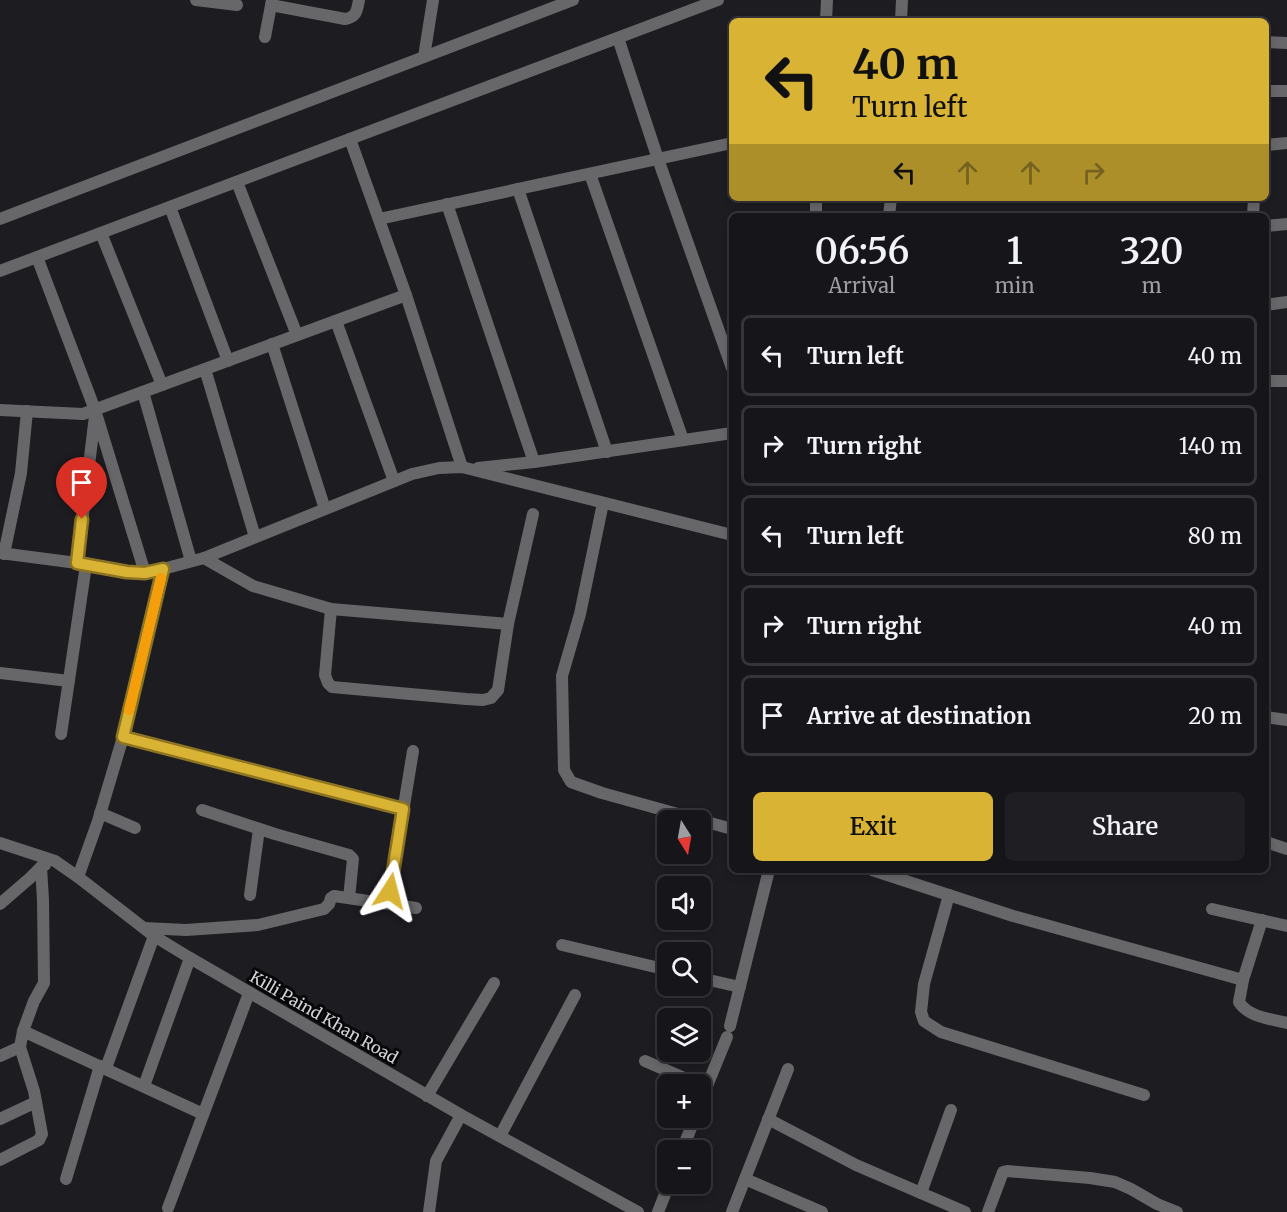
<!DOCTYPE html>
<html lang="en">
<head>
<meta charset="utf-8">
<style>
  :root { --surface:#161519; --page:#1f1e22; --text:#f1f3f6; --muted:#9e9fa2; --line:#353438; --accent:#d9b334 }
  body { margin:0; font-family:Merriweather,serif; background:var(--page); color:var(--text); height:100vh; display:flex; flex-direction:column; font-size:22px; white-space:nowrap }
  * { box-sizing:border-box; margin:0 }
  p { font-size:20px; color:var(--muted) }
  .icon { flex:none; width:33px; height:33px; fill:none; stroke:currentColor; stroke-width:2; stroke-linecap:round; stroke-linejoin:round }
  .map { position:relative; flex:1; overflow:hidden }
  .details { position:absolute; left:729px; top:213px; width:540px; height:660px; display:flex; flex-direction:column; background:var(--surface); border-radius:9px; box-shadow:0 3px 9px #0003,0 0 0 2px var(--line) }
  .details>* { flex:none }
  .hud { position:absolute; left:729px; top:18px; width:540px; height:183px; border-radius:9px; box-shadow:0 3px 9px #0003,0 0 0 2px var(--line); background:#d9b334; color:#111; overflow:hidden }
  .needle { width:39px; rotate:169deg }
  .controls { position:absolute; left:657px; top:810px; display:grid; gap:12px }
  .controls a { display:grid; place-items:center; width:54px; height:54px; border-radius:9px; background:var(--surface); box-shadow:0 3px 9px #0003,0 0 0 2px var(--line); font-size:30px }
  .pin { position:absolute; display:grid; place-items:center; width:51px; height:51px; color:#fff; margin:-62px -26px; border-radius:50% 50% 50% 0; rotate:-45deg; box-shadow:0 0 6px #0007 }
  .pin .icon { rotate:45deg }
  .me { position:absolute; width:66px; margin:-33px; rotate:9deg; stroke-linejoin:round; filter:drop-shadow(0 0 4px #0008) }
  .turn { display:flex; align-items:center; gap:21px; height:126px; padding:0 24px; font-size:27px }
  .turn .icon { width:78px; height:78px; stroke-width:2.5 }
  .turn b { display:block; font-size:42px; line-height:51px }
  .lanes { display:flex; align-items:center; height:57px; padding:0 24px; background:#0003; justify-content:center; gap:30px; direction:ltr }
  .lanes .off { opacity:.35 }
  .eta { display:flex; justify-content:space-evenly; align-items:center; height:102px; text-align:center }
  .eta b { font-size:36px; font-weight:600; line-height:42px }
  .cta { display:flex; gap:12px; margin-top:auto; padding:12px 24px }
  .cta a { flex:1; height:69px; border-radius:9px; background:var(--accent); color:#111; font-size:24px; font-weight:600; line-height:69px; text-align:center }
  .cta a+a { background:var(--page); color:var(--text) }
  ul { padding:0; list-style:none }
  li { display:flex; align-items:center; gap:18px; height:81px; margin:0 12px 9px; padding:0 12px; border:3px solid var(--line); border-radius:9px }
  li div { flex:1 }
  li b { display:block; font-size:22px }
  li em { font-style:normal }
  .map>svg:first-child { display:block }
</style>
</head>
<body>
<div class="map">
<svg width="1287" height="1212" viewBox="0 0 1287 1212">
  <rect width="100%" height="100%" fill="#1d1c21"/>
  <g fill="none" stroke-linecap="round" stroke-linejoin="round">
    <g stroke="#676769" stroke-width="12">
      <polyline points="196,0 237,5"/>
      <path d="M271,5l74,14c12,-2 12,-9 14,-19"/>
      <polyline points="826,21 827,0"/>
      <polyline points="901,21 902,0"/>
      <polyline points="265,37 272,0"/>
      <polyline points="618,38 658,159 732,368"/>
      <polyline points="1266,42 1287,43"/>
      <polyline points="424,57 433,0"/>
      <polyline points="1266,91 1287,91"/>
      <polyline points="350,139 406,295 462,467"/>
      <polyline points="1266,145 1287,143"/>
      <polyline points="590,174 683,440"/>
      <polyline points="237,182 297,335"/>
      <polyline points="518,189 607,452"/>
      <polyline points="447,204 534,462"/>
      <polyline points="170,207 228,361"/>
      <polyline points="816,216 816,198"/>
      <polyline points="889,216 891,198"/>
      <polyline points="1253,216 1254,198"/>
      <polyline points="0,219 573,0"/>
      <polyline points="379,219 732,143"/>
      <polyline points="1266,226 1287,224"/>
      <polyline points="101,233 162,385"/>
      <polyline points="37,257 95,410 145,573"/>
      <polyline points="0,271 718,0"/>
      <polyline points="1266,305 1287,302"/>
      <polyline points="336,321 394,481"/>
      <polyline points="272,344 325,509"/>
      <polyline points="205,369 255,537"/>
      <polyline points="1266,381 1287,381"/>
      <polyline points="143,392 191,561"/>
      <polyline points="0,410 83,414 406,295"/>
      <polyline points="478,468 534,462 732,433"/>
      <polyline points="603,503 580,614 562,676 564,770 571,782 602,793 732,829"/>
      <polyline points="0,553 77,563 127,572 145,573 163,569 204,558 412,474 439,468 462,467 732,535"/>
      <polyline points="4,554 21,473 27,411"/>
      <polyline points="204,558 253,586 331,609 508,624"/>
      <polyline points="77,563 95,416"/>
      <polyline points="331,609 325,675 328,683 332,687 466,699 483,700 491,698 498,690 508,624 533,514"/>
      <polyline points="0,673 69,681"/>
      <polyline points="1266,717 1287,720"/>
      <polyline points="61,734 86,565"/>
      <polyline points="123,737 403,809"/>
      <polyline points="202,810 275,834 349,855 353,859 349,898"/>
      <polyline points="100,813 135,828"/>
      <polyline points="1266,842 1287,849"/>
      <path d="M872,870l141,46 230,64 -4,22c9,15 32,17 48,21"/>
      <polyline points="78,877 98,821 123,737 163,569"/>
      <polyline points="390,891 413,751"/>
      <polyline points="250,895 259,829"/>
      <polyline points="949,895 924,984 921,1012 924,1021 941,1032 1144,1095"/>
      <polyline points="0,904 30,878 41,867 45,865"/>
      <polyline points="1212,909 1287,926"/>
      <polyline points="144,928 186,930 258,925 324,909 329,904 331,898 334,896 416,908"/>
      <polyline points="562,945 668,970"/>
      <polyline points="700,978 740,987"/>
      <polyline points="1243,980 1262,920"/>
      <polyline points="730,1026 769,870"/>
      <polyline points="23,1031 203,1114"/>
      <polyline points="0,1056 20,1047"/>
      <polyline points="645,1061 698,1084"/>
      <polyline points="106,1068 154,936"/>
      <polyline points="144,1086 190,958"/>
      <polyline points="427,1096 494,983"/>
      <polyline points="700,1103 727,1037"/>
      <polyline points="0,1119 36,1102"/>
      <polyline points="768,1119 856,1165 965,1212"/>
      <polyline points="500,1136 575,995"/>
      <polyline points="682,1150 695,1118"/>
      <polyline points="0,1160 39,1140 42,1134 34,1091 20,1047 23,1031 34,1001 44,983 43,900 41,867"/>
      <polyline points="66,1179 100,1066"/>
      <polyline points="745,1179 822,1212"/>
      <polyline points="921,1193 951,1110"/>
      <polyline points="168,1208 249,993"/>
      <polyline points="429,1212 436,1161 461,1115"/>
      <polyline points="658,1212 669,1184"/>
      <polyline points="732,1212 788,1069"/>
      <polyline points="988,1212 1003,1172 1007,1171 1090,1178 1115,1182 1131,1189 1157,1204 1177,1212"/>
    </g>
    <polyline stroke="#676769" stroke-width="12" points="0,843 55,861 78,877 154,936 190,958 461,1115 638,1212"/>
  </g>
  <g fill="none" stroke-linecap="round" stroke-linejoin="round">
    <defs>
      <polyline id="route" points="82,519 77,563 127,572 145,573 163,569 123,737 403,809 390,891"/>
    </defs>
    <use href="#route" stroke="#8d7422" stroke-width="15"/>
    <use href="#route" stroke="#d9b334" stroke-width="10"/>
    <polyline stroke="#f59e0b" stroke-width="10" points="129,710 161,578"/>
  </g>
  <g text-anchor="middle" stroke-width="6" stroke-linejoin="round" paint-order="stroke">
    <g font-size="16" fill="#d4d3d6" stroke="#070709">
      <text transform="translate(324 1017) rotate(30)" y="6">Killi Paind Khan Road</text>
    </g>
  </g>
</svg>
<div class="controls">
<a><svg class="needle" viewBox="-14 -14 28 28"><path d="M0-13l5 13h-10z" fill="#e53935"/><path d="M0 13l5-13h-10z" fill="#9e9fa2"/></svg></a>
<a><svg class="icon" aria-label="sound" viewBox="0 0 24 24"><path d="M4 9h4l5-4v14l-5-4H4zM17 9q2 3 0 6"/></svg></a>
<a><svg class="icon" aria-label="search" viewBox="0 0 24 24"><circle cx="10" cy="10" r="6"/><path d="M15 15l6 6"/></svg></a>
<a><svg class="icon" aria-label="layers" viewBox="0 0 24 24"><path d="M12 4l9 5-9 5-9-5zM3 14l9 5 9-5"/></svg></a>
<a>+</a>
<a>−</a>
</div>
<div class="pin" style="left:82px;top:519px;background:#d93025"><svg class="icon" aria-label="arrive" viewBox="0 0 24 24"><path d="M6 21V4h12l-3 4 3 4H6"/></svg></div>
<svg class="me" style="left:390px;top:891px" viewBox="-20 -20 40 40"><path d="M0-17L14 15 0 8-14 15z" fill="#d9b334" stroke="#fff" stroke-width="4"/></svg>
<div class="hud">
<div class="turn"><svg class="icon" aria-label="left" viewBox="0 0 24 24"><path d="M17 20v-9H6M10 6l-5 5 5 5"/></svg><div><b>40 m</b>Turn left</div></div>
<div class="lanes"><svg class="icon" aria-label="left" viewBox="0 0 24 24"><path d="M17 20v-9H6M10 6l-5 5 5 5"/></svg><svg class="icon off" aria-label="ahead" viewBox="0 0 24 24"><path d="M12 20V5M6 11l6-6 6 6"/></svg><svg class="icon off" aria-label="ahead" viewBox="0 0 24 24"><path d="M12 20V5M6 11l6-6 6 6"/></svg><svg class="icon off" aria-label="right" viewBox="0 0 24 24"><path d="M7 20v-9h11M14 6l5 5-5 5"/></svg></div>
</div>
<section class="details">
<div class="eta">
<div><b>06:56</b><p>Arrival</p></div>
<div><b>1</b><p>min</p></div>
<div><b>320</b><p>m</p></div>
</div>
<ul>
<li><svg class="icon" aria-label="left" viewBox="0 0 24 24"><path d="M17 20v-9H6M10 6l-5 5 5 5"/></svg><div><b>Turn left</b></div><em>40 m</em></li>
<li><svg class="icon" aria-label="right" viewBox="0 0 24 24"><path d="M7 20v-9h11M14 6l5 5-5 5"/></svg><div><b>Turn right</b></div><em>140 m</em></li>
<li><svg class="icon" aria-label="left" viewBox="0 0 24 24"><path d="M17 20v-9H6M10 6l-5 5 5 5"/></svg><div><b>Turn left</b></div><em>80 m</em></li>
<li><svg class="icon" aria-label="right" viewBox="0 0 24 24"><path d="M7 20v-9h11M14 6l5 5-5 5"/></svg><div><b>Turn right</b></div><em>40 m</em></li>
<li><svg class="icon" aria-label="arrive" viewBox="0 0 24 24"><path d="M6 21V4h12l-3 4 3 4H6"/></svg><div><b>Arrive at destination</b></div><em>20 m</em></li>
</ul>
<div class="cta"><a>Exit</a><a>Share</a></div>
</section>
</div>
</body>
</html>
